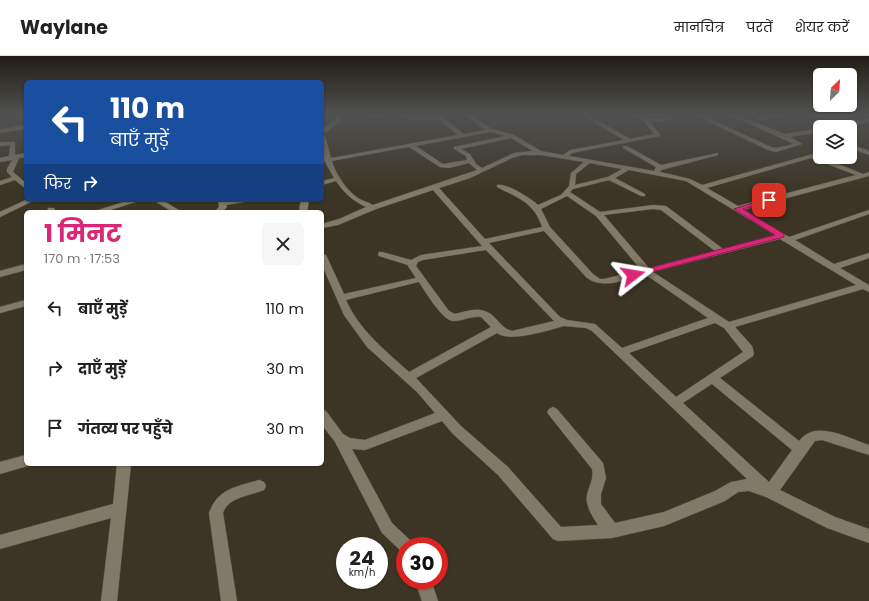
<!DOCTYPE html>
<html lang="hi">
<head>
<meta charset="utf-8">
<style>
  :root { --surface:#fff; --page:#f6f6f6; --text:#222; --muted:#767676; --line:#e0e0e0; --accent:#db2777 }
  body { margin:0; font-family:Poppins,"Noto Sans Devanagari",sans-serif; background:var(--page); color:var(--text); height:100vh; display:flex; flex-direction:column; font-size:15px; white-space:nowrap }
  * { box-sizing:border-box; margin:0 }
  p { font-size:13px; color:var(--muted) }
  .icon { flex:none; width:22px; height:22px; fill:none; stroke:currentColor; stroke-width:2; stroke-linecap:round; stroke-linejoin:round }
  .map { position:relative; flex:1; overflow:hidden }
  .details { position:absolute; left:24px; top:154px; width:300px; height:256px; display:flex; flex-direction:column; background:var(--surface); border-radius:6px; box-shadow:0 1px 3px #0004 }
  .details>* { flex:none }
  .guide { position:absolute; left:24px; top:24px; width:300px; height:122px; border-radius:6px; box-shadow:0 1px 3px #0004; background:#1a4fa0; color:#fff; overflow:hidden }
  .needle { width:26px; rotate:25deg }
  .controls { position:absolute; left:813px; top:12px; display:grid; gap:8px }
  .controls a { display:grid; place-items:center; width:44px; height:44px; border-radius:6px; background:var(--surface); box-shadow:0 1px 3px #0004; font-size:20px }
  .speed { position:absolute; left:336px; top:481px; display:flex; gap:8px; font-size:20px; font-weight:700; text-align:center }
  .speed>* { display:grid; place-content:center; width:52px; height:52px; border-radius:50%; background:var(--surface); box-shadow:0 1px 3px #0004; line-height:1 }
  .speed small { font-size:10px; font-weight:400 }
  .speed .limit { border:6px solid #d22; background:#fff; color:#111 }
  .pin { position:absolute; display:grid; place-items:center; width:34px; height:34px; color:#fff; margin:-17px; border-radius:8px; box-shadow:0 2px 6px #0006 }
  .me { position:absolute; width:44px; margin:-22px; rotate:76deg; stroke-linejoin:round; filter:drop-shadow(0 0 3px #0008) }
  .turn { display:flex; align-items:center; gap:14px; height:84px; padding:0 20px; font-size:18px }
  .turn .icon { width:52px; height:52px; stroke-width:2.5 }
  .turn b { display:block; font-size:28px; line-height:34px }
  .then { display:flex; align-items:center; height:38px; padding:0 20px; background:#0003; gap:8px; font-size:15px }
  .round { display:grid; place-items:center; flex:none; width:42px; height:42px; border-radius:6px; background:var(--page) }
  .overview { display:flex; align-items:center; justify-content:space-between; height:68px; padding:0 20px }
  h1 { font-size:24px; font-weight:700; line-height:30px; color:var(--accent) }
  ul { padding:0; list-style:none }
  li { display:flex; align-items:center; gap:12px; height:60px; padding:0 20px }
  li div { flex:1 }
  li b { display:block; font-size:15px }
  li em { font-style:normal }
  header { display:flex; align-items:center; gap:24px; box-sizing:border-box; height:56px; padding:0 20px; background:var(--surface); border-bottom:1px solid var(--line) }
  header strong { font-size:19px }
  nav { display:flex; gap:22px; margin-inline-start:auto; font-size:14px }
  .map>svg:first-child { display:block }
</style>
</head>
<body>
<header>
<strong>Waylane</strong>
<nav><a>मानचित्र</a><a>परतें</a><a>शेयर करें</a></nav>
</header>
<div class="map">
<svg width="869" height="545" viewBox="0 0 869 545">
  <rect width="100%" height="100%" fill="#3c3525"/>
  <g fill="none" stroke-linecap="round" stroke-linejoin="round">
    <defs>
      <g id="minor">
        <path d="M336,59h6l-1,6 -18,13 2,2 6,22 127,-23 -20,-16 -27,1 -8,-5 38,1 23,18 21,-4 -20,-15h6l19,13 24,7 27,16 22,4 7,-5 54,-10 -42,-25h6l42,24 24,-5 -9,-11 -9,-8h6l5,4 18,-1v-3h5l2,2 -3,3 -19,2 10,12v2l-88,17 -3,3 85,15 2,-4 -33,-19v-2h4l34,19 57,-12v2l-57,15 -1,2 30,7 12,6 118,-33v4h-2l45,18 6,-2v4l-4,1 -122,33 46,27 80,-27v4l-74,26 39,24 35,-11v5l-29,10 29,17v7l-6,-3 -128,38 17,19 2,7 -1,3 -33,22 79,63c16,-22 49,-3 70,4v10l-47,-15 -7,1 -35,49 55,27 34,12v14l-42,-15 -61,-31 -17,-6 -11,1 -13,9 -61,25 -52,12 -54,3 -5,-2 -55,-64 -45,-41 -11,-13 -77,29 -13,-1 40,74 19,18 3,5h-9v7l-4,-2 -19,-18 -47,-91 -13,-17v-16l4,2 17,23 7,4 15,2 70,-27 -18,-21 -50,-45 -23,-32 -22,-50v-12l4,2 18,39 72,-16 -8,-12v-1l-29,-9 -1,-2 1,-2h3l29,8 10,-5 61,-9 -49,-56 -57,19 -38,16 -16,3v-4l17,-5 27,-12c-14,-7 -21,-13 -30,-26l-14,4v-4l12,-3 -10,-18 -2,-31 14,-10zM491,76l14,4 -51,11v2l12,7 1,4 -24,4 -27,-18zM511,82l22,13 -19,2 -32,15 -6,-4 -6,-10 -9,-5zM409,91l31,20 9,1 20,-5 8,7 -104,35c-5,-3 -11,-4 -15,-7 -11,-7 -23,-25 -26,-37zM523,99h18l43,7 -13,11 -2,13 -8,9 -23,10c-8,-7 -31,-22 -41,-20v2c21,11 37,15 45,40l-57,12 -46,-51 31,-10 42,-20zM811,102l45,17 -118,31 -31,-18zM590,107l32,6 -14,8 -33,8 1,-11zM629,114l57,11 89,54 -52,14 -57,-43 -13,-1 -53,7 -30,-20 3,-3 36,-9 32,16h4v-2l-30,-16zM567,140l29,20 45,54 -37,9h-4l-7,-5 -43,-47 -9,-18zM653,153l8,1 54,41 -66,17 -45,-53zM544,175l43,47c17,12 39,1 58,-4l63,44 -86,30 -27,-24 -28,-4 -7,-3 -71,-74zM780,183l76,46 -127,37 -76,-50zM486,194l68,71 -42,10c-12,-3 -15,-15 -25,-19 -10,-5 -23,0 -32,2l-6,-3 -33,-45 2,-4 5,-2zM419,226c6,9 24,40 35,39 9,0 17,-5 27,-4l10,10 -82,45c-24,-22 -50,-42 -63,-72zM715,267l9,5 19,24 -67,45 -47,-44zM564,270l22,2 6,3 155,148 -16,3 -16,9 -51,21 -49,11 -14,-19v-10l5,-16 -3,-15 -46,-54 -4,-2 -4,2 -2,3 2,3 43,54c2,11 -3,16 -5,26 -2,10 5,21 11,30l-37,2 -53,-60 -47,-41 -45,-48 81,-45c12,10 52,-3 67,-7zM712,328l80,66 -23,32 -86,-79z"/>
        <polygon points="378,59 374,62 371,60 372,59"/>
        <polygon points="695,59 702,59 771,91 776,92 794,88 730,59 737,59 785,78 820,72 820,76 790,81 802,88 776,96 768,94"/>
        <polygon points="771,59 779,60 759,65 756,63"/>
        <polygon points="869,62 869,66 843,71 832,71"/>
        <polygon points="26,69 26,73 0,77 0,73"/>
        <polygon points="0,86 15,86 15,99 26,97 26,101 19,102 13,116 26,127 26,133 15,124 0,129 0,125 12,121 7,116 7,113 12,104 0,106 0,102 9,100 10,89 0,90"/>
        <polygon points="850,88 869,95 869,99 850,92"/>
        <polygon points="26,144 35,144 0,161 0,156"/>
        <polygon points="130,144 142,144 104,156 92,156"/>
        <polygon points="153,144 162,144 182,156 173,156"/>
        <polygon points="218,144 248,144 244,146 226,149 227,151 222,156 214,156 219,151"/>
        <polygon points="301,144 309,144 307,156 299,156"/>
        <polygon points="48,152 54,152 56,156 48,156"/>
        <polygon points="26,208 26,214 0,221 0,215"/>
        <polygon points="26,244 26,250 0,257 0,251"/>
        <polygon points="26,399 26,408 31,409 0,418 0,406"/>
        <polygon points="117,408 131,408 117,545 101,545 111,462 0,493 0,479 113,448"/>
        <path d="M259,424l5,2 2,4 -2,4c-14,6 -36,7 -41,23l14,88h-16l-12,-88c9,-25 27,-26 50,-33z"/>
        <polygon points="415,524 431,524 438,545 422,545"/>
      </g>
    </defs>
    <use href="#minor" stroke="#595345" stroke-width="1"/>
    <use href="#minor" fill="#827a68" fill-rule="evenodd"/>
  </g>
  <linearGradient id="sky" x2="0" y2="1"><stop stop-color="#211d14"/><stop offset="0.43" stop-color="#505151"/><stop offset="1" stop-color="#505151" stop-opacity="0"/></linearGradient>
  <rect width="869" height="136" fill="url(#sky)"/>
  <polygon fill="#db2777" stroke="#8e194d" points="769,142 771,143 771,146 743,153 784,178 784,181 633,221 629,219 630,217 775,179 734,153"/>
</svg>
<div class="controls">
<a><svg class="needle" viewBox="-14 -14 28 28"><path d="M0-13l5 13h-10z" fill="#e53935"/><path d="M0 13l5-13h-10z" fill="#767676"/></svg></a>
<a><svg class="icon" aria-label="layers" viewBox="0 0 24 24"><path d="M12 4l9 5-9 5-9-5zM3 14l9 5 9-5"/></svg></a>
</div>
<div class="speed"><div>24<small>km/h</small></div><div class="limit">30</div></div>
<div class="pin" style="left:769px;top:144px;background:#d93025"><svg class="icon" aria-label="arrive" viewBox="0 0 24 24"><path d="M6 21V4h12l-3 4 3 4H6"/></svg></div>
<svg class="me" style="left:633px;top:219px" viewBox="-20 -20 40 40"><path d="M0-17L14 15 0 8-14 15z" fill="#db2777" stroke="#fff" stroke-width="4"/></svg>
<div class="guide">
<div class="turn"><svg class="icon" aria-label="left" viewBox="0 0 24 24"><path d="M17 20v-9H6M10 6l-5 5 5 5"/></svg><div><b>110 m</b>बाएँ मुड़ें</div></div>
<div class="then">फिर<svg class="icon" aria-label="right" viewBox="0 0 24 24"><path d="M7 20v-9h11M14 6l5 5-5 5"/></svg></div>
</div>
<section class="details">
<div class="overview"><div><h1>1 मिनट</h1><p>170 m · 17:53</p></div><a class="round"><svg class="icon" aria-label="close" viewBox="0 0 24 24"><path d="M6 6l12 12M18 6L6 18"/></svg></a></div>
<ul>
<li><svg class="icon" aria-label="left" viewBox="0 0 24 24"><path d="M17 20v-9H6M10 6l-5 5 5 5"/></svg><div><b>बाएँ मुड़ें</b></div><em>110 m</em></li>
<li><svg class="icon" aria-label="right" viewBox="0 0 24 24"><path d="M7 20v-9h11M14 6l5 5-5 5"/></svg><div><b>दाएँ मुड़ें</b></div><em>30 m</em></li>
<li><svg class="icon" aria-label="arrive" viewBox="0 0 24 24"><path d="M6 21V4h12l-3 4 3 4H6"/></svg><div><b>गंतव्य पर पहुँचे</b></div><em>30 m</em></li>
</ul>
</section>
</div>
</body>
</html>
